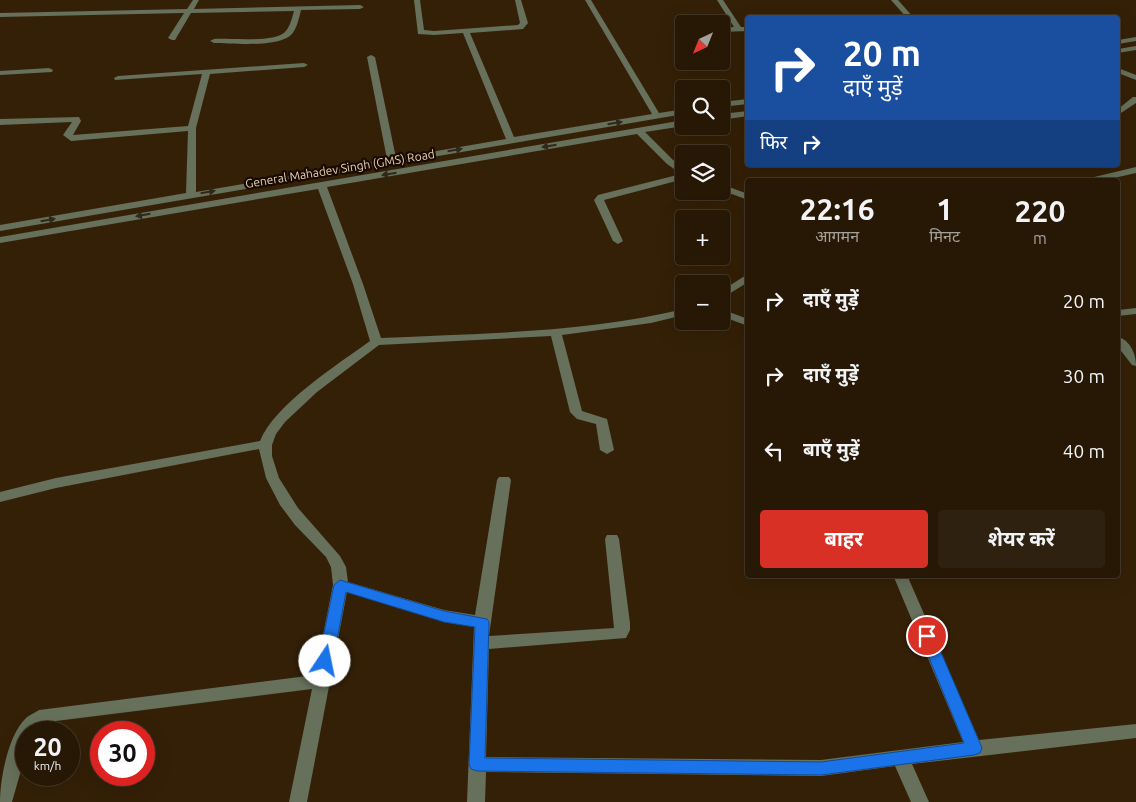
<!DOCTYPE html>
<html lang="hi">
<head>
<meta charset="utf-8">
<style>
  :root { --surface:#271805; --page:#2f210f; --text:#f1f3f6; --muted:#a4a09a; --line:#433727; --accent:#d93025 }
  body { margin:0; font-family:Ubuntu,"Noto Sans Devanagari",sans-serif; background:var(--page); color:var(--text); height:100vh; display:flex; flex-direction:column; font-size:19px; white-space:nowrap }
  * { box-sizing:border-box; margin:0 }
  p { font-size:16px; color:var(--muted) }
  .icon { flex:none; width:28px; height:28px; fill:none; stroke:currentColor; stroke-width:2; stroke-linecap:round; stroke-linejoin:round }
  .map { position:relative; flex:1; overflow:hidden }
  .details { position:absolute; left:745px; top:178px; width:375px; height:400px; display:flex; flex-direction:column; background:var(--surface); border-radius:5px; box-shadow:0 5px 20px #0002,0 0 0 1px var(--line) }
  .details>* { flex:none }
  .top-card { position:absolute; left:745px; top:15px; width:375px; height:152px; border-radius:5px; box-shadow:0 5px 20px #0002,0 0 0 1px var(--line); background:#1a4fa0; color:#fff; overflow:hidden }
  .needle { width:32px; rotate:223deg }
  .controls { position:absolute; left:675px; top:15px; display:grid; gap:10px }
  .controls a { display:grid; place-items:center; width:55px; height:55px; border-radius:5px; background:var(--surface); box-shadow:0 5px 20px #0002,0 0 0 1px var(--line); font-size:25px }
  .speed { position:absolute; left:15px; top:721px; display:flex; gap:10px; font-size:25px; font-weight:700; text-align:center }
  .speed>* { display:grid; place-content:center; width:65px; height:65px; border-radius:50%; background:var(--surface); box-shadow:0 5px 20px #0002,0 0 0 1px var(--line); line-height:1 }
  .speed small { font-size:12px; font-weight:400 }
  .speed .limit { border:8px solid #d22; background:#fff; color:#111 }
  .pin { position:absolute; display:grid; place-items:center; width:42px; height:42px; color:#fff; margin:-21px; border:2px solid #fff; border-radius:50%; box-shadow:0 1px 5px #0007 }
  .me { position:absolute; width:55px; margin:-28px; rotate:11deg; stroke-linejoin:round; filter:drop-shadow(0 0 4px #0008) }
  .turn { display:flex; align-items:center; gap:18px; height:105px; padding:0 15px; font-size:22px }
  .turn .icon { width:65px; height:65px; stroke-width:2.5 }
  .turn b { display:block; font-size:35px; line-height:42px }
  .then { display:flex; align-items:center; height:48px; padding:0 15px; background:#0003; gap:10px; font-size:19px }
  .eta { display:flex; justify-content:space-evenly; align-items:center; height:85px; text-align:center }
  .eta b { font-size:30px; font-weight:700; line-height:35px }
  .cta { display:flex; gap:10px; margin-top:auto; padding:10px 15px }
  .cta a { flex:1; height:58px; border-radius:5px; background:var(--accent); color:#fff; font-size:20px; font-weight:700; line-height:58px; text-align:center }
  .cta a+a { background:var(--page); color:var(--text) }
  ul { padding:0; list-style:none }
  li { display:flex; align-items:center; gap:15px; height:75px; padding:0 15px }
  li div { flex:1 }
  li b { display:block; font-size:19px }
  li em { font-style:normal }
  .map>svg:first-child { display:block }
</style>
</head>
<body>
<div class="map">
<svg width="1136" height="802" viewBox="0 0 1136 802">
  <rect width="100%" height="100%" fill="#342007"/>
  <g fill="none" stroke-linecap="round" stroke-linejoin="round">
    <g fill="#66705a" fill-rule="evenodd">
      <path d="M193,0h6l-5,9 166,-4 4,2 -4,2 -59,1c-2,8 -4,19 -10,25 -14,13 -59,8 -77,8l-4,-2 4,-2c16,-1 60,4 71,-7 5,-5 7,-14 9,-21l-103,2 -16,27h-3l-4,-2 16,-25 -184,4v-4l187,-4z"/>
      <polygon points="414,0 420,0 424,30 434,31 518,25 520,23 515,0 521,0 528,23 523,29 470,33 514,137 652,114 585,0 591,0 659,113 684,109 684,114 0,231 0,225 186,193 188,131 71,141 63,135 72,122 0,125 0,119 79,117 81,121 73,135 188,126 202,74 115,80 114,78 118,76 304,63 308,65 304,67 210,74 196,128 196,192 387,159 367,57 371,55 375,57 396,158 506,139 463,33 434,35 418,34"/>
      <polygon points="717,0 723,0 741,27 748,27 748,31 721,32 721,28 734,27"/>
      <polygon points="891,0 898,0 914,18 907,18"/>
      <rect x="674" y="31" width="10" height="4"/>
      <polygon points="1136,37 1136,41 1118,44 1118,40"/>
      <polygon points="1136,46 1136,50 1118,53 1118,49"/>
      <polygon points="49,68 53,70 52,72 0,75 0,71"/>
      <polygon points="1118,68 1136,75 1136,80 1118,73"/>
      <polygon points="1133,97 1136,97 1136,103 1118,115 1118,109"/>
      <polygon points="748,99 748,104 721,107 721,102"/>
      <polygon points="748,111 748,116 721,120 721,114"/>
      <path d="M684,120v6l-39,6 28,28 11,8v11l-80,21 19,41 -5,3 -5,-3 -19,-41 4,-5 83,-21 -14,-10 -30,-30 -310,53 36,97 18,54c101,-5 204,-5 303,-29v6l-33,8 -89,12 20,76 25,8 7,31 -7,4 -7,-4 -4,-26 -19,-5 -7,-7 -19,-76 -172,9 -62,47 -32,30 -9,12 -4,11v11l7,22 19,30 42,48 6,11 2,15 96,28 31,5 22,-135 2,-3h10l2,3 -22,156 125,-8 -9,-89 2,-4h10l2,4 11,84v7l-4,8 -137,11 -3,108 335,3 142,-18 -70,-167h14l72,165 157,-16v14l-224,26 17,38h-18l-16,-36 -74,10 -335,-4 -1,30h-18l7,-175 -30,-5 -97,-30 -40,210h-18l23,-113 -264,33 -13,10h-9v21l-14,49h-12c0,-23 8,-67 26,-84 3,-3 9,-5 13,-8l276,-35 18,-90 -2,-18 -5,-10 -31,-32 -15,-20 -14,-27 -7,-29 -203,39 -56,14v-10l56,-14 204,-37c15,-37 77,-76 110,-100l-17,-57 -35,-95 -318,54v-6z"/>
      <polygon points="1136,167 1136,173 1105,180 1088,180 1090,178"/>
      <polygon points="721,184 748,194 748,200 721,190"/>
      <polygon points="748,274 748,282 721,299 721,291"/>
      <polygon points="1136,308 1136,314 1118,316 1118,310"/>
      <polygon points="721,309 748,319 748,326 721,316"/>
      <path d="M1118,337c12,3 18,17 18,29l-4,-1 -14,-18z"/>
    </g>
  </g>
  <defs><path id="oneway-solid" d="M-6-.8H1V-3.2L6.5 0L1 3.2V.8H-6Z" transform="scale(1.25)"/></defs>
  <g fill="#30291b">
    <use href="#oneway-solid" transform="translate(615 123) rotate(-9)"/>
    <use href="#oneway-solid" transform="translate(549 146) rotate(171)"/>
    <use href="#oneway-solid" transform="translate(455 150) rotate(-10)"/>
    <use href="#oneway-solid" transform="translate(389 174) rotate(171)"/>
    <use href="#oneway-solid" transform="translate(208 192) rotate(-10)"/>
    <use href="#oneway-solid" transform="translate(143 215) rotate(170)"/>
    <use href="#oneway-solid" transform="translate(48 220) rotate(-10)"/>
  </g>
  <polygon fill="#1a73e8" stroke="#114b97" points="340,580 444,611 487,619 489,622 485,758 821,762 964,743 920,636 922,632 932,632 934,636 982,748 980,753 974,755 821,775 477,771 471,769 469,764 475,627 444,622 346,592 333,661 330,665 320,665 318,661 334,585"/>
  <g text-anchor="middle" stroke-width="4.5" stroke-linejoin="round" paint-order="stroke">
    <g font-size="12" fill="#e8d1ba" stroke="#190a00">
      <text transform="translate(340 169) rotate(-9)" y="4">General Mahadev Singh (GMS) Road</text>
    </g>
  </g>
</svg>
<div class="controls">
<a><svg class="needle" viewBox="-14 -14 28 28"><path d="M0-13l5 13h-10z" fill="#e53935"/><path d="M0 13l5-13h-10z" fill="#a4a09a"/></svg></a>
<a><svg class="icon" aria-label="search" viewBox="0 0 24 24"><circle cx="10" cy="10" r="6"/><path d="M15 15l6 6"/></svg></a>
<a><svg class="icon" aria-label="layers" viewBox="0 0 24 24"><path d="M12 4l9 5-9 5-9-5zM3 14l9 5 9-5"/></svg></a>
<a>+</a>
<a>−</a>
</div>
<div class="speed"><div>20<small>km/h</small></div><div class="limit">30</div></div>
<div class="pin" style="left:927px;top:636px;background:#d93025"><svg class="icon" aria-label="arrive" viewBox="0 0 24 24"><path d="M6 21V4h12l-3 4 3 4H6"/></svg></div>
<svg class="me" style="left:325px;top:661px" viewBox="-20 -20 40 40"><circle r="19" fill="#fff"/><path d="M0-13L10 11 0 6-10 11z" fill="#1a73e8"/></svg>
<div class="top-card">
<div class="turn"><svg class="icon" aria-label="right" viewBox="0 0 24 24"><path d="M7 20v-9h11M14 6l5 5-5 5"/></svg><div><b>20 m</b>दाएँ मुड़ें</div></div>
<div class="then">फिर<svg class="icon" aria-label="right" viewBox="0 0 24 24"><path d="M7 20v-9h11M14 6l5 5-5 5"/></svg></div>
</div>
<section class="details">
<div class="eta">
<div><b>22:16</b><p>आगमन</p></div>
<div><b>1</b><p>मिनट</p></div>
<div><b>220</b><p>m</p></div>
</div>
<ul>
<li><svg class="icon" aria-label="right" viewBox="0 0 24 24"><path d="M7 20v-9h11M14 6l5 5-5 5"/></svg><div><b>दाएँ मुड़ें</b></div><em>20 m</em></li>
<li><svg class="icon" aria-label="right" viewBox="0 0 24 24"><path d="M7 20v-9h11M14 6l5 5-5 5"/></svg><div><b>दाएँ मुड़ें</b></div><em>30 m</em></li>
<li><svg class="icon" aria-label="left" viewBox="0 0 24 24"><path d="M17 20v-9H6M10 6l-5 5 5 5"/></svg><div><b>बाएँ मुड़ें</b></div><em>40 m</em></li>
</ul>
<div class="cta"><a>बाहर</a><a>शेयर करें</a></div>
</section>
</div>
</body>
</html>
